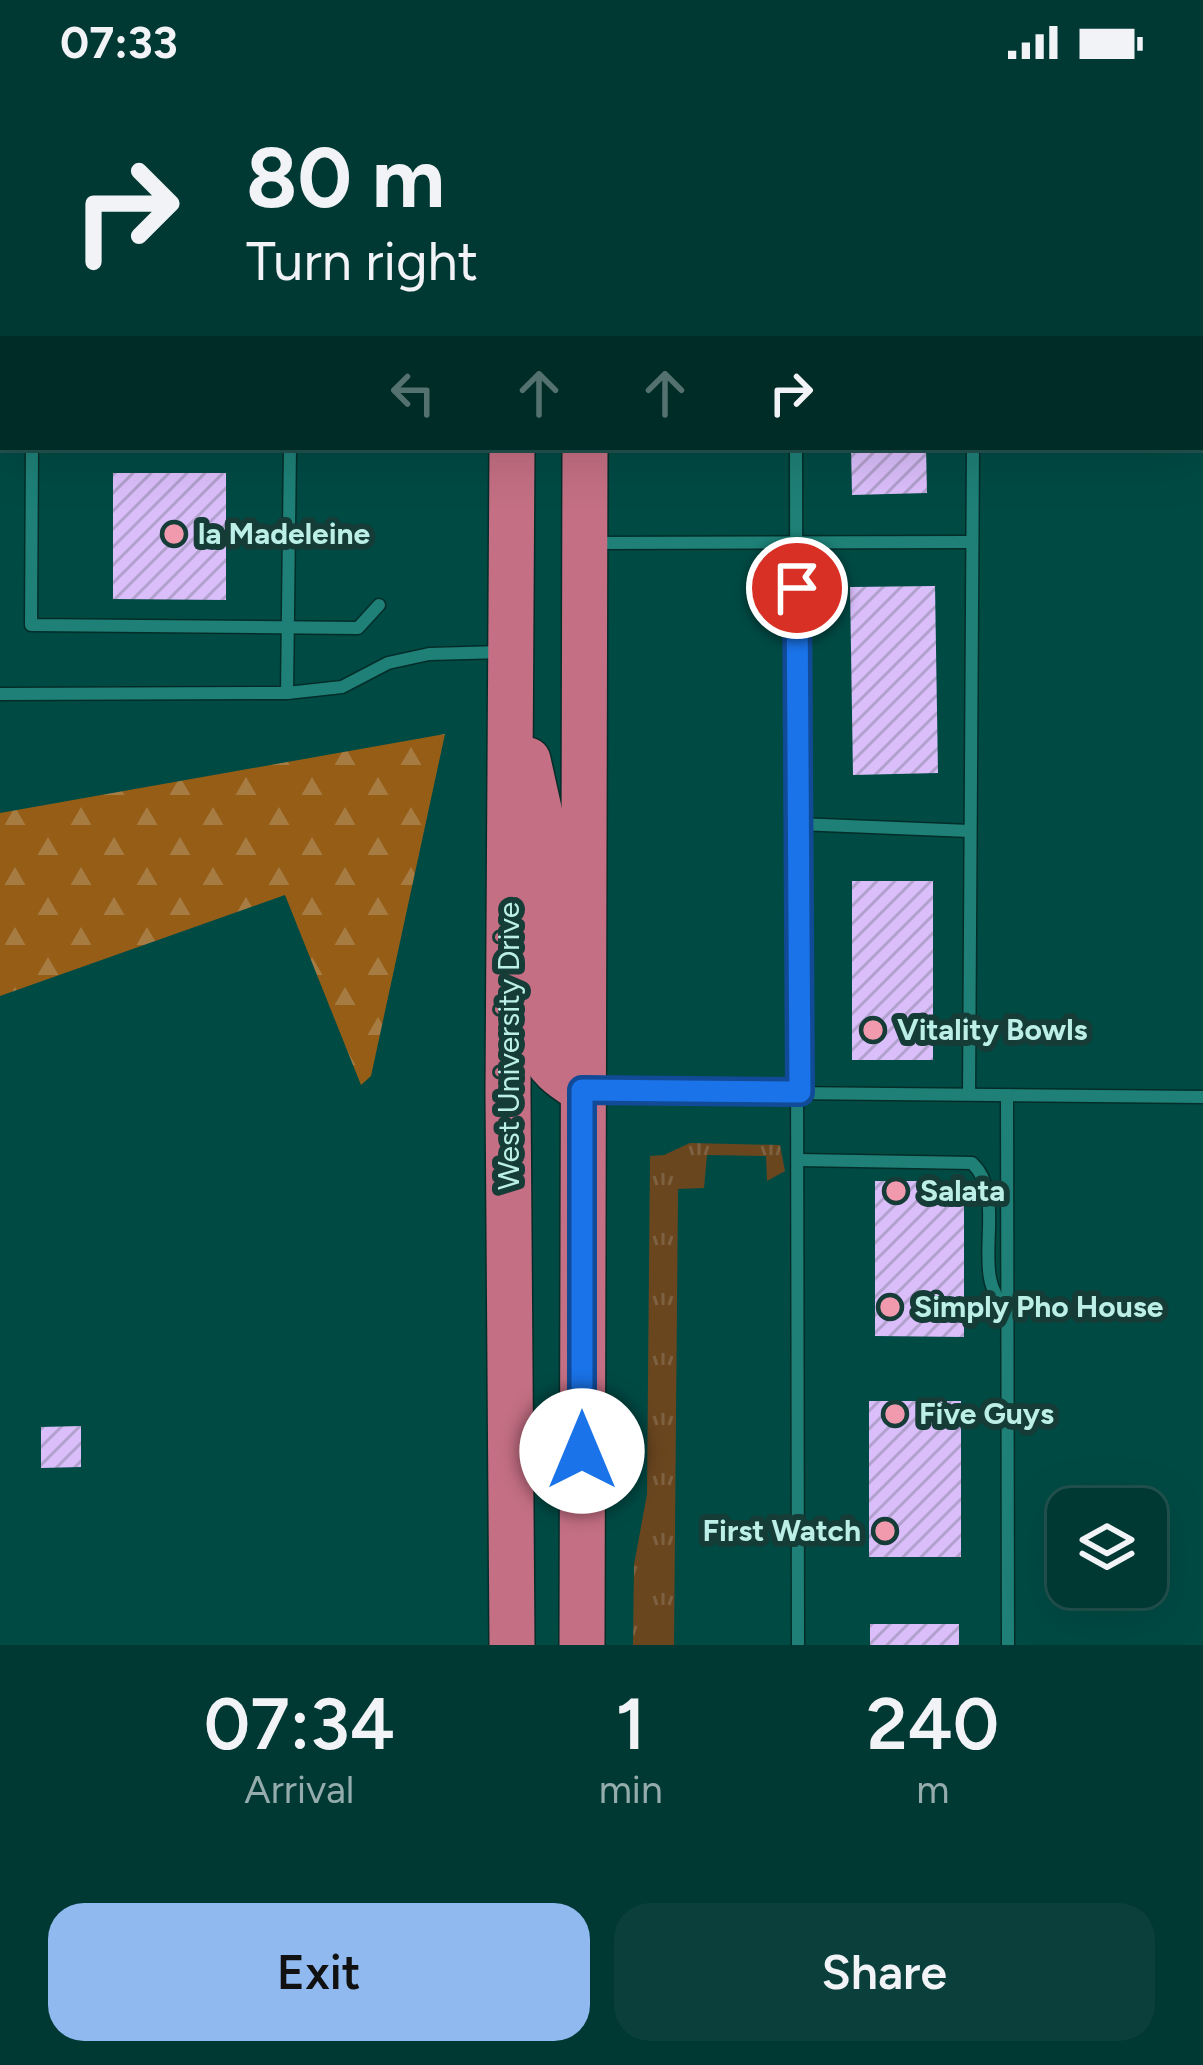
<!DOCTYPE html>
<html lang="en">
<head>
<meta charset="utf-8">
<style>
  :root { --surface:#003833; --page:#0a3f3b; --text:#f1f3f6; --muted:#95acac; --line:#22524e; --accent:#90b9f0 }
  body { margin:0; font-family:Figtree,sans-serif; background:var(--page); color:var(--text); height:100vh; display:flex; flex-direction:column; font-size:45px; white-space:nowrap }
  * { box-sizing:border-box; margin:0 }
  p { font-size:39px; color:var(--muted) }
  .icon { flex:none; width:66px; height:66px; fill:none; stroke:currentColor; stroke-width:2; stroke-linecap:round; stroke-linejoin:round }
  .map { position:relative; height:1561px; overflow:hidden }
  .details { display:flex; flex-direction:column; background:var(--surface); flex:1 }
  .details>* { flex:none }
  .hud { position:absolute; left:0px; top:0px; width:1203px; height:366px; box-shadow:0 12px 48px #0002,0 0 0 3px var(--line); background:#003833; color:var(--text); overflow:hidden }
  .fabs { position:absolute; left:1047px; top:1404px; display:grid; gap:24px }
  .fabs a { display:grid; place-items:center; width:120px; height:120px; border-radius:24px; background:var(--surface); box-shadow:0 12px 48px #0002,0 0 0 3px var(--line); font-size:60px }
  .pin { position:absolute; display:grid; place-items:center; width:102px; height:102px; color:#fff; margin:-51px; border:6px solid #fff; border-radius:50%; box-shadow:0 3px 12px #0007 }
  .me { position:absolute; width:132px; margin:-66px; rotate:0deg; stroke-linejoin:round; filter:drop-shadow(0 0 9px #0008) }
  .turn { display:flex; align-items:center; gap:42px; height:252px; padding:0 48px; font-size:54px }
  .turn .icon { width:156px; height:156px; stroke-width:2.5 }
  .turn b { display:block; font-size:84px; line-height:102px }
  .lanes { display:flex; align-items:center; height:114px; padding:0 48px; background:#0003; justify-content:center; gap:60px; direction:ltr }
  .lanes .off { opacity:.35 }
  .eta { display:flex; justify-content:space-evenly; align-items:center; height:204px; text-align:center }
  .eta b { font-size:72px; font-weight:600; line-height:84px }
  .primary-button { display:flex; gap:24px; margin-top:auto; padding:24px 48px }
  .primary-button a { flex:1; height:138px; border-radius:36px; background:var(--accent); color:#111; font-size:48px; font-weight:600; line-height:138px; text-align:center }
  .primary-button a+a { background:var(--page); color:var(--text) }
  .status { display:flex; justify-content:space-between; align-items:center; height:84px; padding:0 60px; background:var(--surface); direction:ltr }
  .status svg { height:33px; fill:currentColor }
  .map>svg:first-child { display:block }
</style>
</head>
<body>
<div class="status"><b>07:33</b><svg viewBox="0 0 49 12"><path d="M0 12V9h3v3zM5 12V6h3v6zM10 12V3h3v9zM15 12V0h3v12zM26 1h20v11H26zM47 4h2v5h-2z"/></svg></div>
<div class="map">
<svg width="1203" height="1561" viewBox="0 0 1203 1561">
  <defs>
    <pattern id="grass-tufts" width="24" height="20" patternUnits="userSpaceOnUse" patternTransform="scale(3)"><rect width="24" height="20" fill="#6a461f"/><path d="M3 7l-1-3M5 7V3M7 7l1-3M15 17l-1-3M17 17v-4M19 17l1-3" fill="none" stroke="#7d6140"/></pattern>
    <pattern id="forest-firs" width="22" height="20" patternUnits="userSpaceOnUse" patternTransform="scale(3)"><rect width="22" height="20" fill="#965d16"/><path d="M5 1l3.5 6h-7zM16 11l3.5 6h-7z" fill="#a77c43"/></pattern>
    <pattern id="building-hatch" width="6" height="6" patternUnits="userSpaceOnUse" patternTransform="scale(3)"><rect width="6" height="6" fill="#dabefa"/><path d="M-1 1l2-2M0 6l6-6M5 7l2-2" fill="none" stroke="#b2a0cd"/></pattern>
  </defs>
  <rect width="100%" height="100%" fill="#004a44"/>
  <polygon fill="url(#grass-tufts)" points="690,1059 780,1061 785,1087 767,1097 766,1072 707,1071 704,1104 678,1105 674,1561 633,1561 634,1481 647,1410 650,1072 664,1071"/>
  <polygon fill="url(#forest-firs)" points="445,650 371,992 361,1001 285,811 0,912 0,729"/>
  <g fill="url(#building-hatch)">
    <polygon points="851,363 926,363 927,409 852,411"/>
    <polygon points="113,389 226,389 226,516 113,515"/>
    <polygon points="935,502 938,689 853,691 850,503"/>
    <rect x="852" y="797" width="81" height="179"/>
    <polygon points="875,1097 964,1097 964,1253 875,1252"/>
    <rect x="869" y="1317" width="92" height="156"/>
    <polygon points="81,1342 81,1383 41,1384 41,1343"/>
    <rect x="870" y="1540" width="89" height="21"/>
  </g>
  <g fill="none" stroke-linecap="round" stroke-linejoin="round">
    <defs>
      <g id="lane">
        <polyline points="679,0 679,3"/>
        <polyline points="922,0 922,3"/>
        <polyline points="1199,0 1199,3"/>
        <polyline points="36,3 36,0"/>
        <polyline points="292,3 292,0"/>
        <polyline points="0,91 3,91"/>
        <polyline points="0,330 3,330"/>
        <polyline points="32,363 31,541 358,544 379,521"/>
        <polyline points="796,363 798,1561"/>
        <polyline points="594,459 971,458"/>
        <polyline points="287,609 290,363"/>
        <polyline points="0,610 287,609 342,603 388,579 429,570 503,568"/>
        <polyline points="798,740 970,747"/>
        <polyline points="592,1007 1203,1013"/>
        <polyline points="969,1010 973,363"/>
        <polyline points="1007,1011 1008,1561"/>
        <path d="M799,1076l173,3c29,27 11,79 18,115 2,13 10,24 17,35"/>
      </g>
      <g id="highway">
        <polyline points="515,3 515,0"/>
        <polyline points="588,3 588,0"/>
        <polyline points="512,363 508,1008 512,1561"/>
        <path d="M528,676l15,67 -3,217c6,24 23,34 42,46"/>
        <polyline points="582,1561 585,363"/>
      </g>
    </defs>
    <use href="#lane" stroke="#042d29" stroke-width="15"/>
    <use href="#highway" stroke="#042d29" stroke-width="48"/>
    <use href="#lane" stroke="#1e8077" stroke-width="12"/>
    <use href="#highway" stroke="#c46f83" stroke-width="45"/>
  </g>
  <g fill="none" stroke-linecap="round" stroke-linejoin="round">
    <defs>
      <polyline id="route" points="582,1367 582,1006 800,1008 797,504"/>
    </defs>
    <use href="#route" stroke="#114b97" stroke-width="30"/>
    <use href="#route" stroke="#1a73e8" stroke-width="21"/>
  </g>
  <g fill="#f29aad" stroke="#163c38" stroke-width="4.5">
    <circle cx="174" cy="450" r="12"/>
    <circle cx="873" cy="946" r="12"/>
    <circle cx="896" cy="1107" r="12"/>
    <circle cx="890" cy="1223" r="12"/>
    <circle cx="895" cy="1330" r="12"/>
    <circle cx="885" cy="1447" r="12"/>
  </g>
  <g text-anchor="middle" stroke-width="12" stroke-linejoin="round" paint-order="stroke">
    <g font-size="30" font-weight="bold" fill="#bbefe8" stroke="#163c38" text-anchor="start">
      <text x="198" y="460">la Madeleine</text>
      <text x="897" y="956">Vitality Bowls</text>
      <text x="920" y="1117">Salata</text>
      <text x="914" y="1233">Simply Pho House</text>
      <text x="919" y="1340">Five Guys</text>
      <text x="861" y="1457" text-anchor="end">First Watch</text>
    </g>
    <g font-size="30" fill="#bbefe8" stroke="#163c38">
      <text transform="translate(509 962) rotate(-90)" y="10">West University Drive</text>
    </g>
  </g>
</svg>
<div class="fabs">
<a><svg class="icon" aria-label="layers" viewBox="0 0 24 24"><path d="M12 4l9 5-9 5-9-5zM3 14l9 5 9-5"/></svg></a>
</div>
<div class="pin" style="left:797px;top:504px;background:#d93025"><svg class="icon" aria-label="arrive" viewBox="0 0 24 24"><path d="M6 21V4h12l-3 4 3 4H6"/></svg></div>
<svg class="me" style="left:582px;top:1367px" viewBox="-20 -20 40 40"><circle r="19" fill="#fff"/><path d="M0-13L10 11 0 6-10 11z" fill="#1a73e8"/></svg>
<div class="hud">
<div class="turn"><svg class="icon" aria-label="right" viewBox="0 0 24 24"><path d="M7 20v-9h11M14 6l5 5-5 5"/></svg><div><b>80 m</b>Turn right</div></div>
<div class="lanes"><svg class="icon off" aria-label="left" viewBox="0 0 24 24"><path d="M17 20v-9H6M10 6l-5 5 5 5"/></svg><svg class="icon off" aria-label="ahead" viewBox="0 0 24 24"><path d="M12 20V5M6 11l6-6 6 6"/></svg><svg class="icon off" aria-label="ahead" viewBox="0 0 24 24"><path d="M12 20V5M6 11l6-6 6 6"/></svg><svg class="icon" aria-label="right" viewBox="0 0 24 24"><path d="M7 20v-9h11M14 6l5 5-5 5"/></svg></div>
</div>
</div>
<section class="details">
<div class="eta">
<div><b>07:34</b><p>Arrival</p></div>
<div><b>1</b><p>min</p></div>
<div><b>240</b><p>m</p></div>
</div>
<div class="primary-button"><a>Exit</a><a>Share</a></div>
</section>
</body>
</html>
